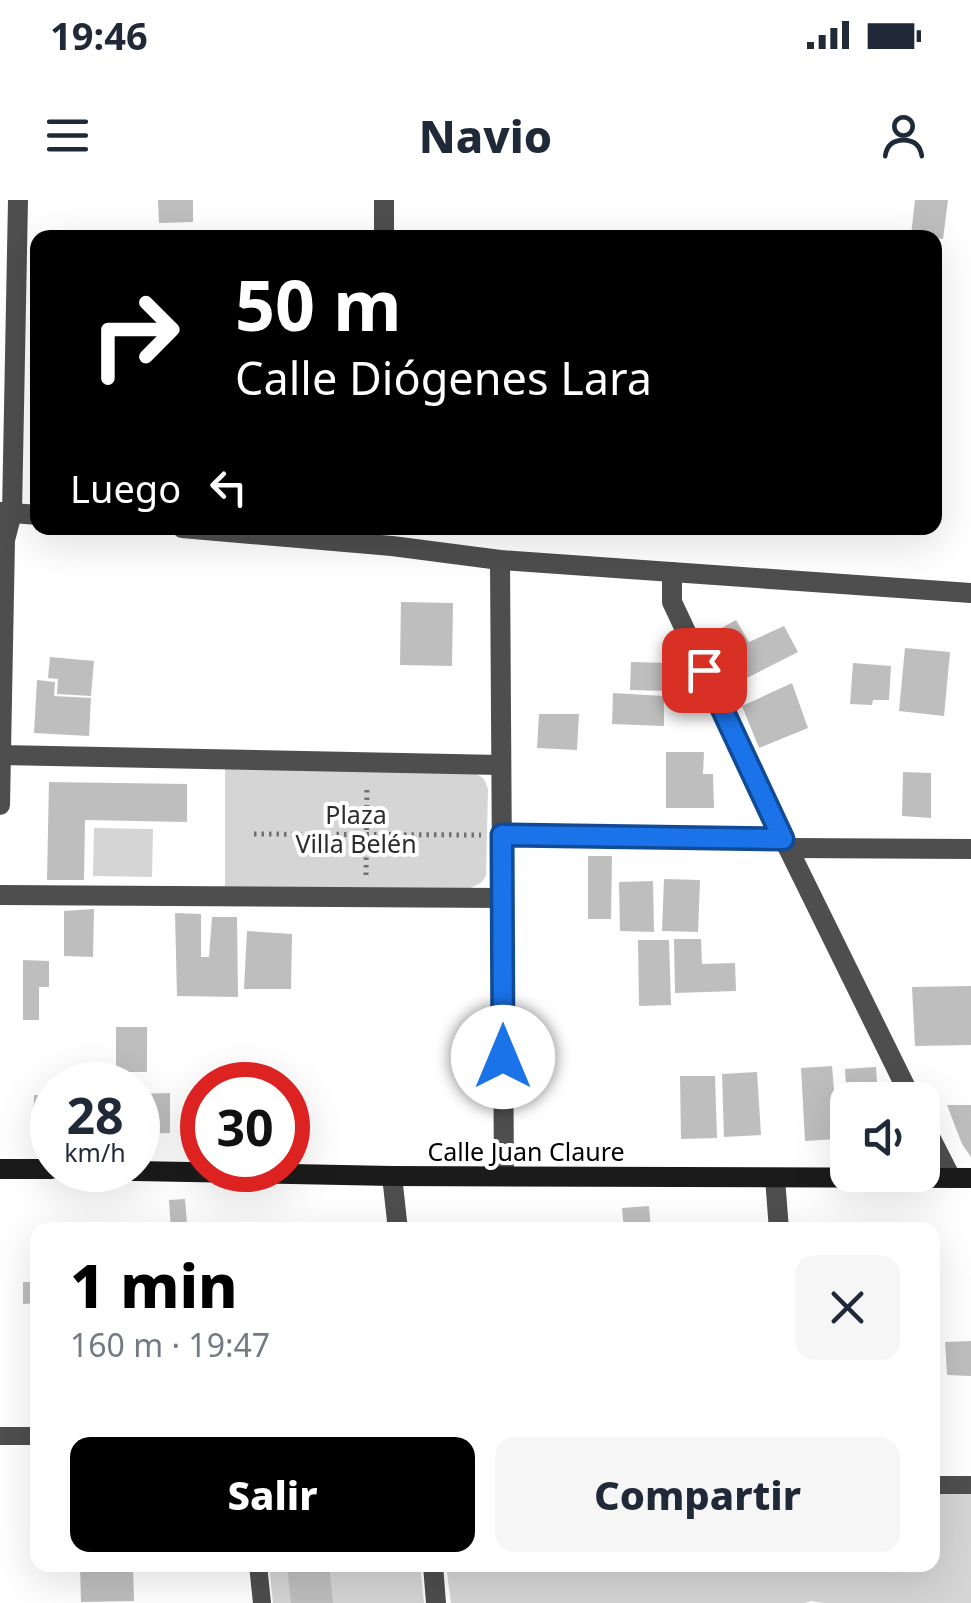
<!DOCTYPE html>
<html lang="es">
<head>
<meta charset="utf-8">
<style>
  :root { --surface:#fff; --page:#f6f6f7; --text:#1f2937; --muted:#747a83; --accent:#000 }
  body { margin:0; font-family:"Noto Sans",sans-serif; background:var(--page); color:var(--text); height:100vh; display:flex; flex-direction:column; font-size:38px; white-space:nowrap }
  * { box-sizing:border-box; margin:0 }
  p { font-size:32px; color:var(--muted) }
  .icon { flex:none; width:55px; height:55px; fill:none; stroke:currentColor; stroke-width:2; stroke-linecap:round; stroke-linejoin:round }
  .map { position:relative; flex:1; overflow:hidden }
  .sheet { position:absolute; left:30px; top:1022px; width:910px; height:350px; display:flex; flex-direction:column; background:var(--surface); border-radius:20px; box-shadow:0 10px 40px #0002 }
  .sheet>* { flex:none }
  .top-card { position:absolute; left:30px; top:30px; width:912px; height:305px; border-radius:20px; box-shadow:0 10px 40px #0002; background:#000; color:#fff; overflow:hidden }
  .tools { position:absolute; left:830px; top:882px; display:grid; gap:20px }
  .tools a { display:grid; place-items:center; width:110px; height:110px; border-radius:20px; background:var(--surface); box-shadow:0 10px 40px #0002; font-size:50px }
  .speed { position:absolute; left:30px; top:862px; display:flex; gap:20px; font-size:50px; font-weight:700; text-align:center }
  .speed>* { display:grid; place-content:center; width:130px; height:130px; border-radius:50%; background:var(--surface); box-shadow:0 10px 40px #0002; line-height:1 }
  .speed small { font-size:25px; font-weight:400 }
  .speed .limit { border:15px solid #d22; background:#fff; color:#111 }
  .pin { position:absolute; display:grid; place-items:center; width:85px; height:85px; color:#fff; margin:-42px; border-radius:20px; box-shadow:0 5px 15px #0006 }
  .me { position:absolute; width:110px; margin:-55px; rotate:0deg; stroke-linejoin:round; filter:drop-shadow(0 0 8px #0008) }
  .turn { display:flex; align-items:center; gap:35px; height:210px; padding:0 40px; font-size:45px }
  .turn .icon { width:130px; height:130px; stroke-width:2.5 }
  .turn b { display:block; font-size:70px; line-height:85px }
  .then { display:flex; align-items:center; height:95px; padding:0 40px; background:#0003; gap:20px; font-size:38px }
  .round { display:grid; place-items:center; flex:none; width:105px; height:105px; border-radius:20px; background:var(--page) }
  .head { display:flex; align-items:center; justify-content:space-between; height:170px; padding:0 40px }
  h1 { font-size:60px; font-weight:800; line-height:75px; color:var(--accent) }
  .cta { display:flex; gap:20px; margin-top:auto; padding:20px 40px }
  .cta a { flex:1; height:115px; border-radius:20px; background:var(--accent); color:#fff; font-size:40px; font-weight:800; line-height:115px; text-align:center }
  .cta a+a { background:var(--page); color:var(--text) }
  .status { display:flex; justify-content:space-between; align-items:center; height:70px; padding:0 50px; background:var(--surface); direction:ltr }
  .status svg { height:28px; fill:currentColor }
  header { display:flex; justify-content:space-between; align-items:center; height:130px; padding:0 40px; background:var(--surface); font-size:45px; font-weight:800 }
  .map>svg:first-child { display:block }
</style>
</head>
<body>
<div class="status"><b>19:46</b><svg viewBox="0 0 49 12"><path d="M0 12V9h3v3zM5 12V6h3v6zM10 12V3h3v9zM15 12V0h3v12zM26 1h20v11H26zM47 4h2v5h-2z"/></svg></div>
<header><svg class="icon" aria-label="menu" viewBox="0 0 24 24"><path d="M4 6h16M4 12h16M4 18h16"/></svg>Navio<svg class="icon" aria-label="person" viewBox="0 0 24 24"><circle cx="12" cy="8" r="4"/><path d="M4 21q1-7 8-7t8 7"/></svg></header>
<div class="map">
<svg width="971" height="1403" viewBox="0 0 971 1403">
  <rect width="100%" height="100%" fill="#fff"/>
  <g fill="#d5d5d5">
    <polygon points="225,568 477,574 484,579 488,589 486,676 481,683 466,690 225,690"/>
    <polygon points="94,628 153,629 152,677 93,676"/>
    <polygon points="933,1290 971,1290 971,1403 824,1403 811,1401 805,1403 451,1403 446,1365 932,1365"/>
    <polygon points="269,1365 420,1365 424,1403 273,1403"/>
  </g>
  <g fill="#bebebe">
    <polygon points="158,0 193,0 193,22 159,23"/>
    <polygon points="915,0 948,0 943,39 911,35"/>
    <polygon points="327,30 327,38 283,38 283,31"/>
    <polygon points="401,402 453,403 452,466 400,465"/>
    <polygon points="736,420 749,442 784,426 798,452 741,481 716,431"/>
    <polygon points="905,448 950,452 944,516 899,511"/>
    <polygon points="50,457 94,461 91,496 57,494 58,479 48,478"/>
    <polygon points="631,462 671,463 670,491 630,490"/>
    <polygon points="853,463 891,466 889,500 873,500 872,505 850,504"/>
    <polygon points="37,480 55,482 54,496 91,498 89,536 34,533"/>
    <polygon points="792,483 808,528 759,548 742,506"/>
    <polygon points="613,493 664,496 664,526 612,524"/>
    <polygon points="539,514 579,514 577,550 537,548"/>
    <polygon points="666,552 704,552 703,574 713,574 714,608 666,608"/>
    <polygon points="903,572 931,573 931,618 902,616"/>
    <polygon points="49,582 187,584 187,622 85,620 84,680 47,680"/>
    <polygon points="588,656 612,656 611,719 588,719"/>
    <polygon points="664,679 700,680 698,732 662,731"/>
    <polygon points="653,681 654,732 620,731 619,682"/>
    <polygon points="94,709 93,757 64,756 64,711"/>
    <polygon points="175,713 201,714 201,757 209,757 212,717 237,717 238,797 177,796"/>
    <polygon points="247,731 292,734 291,789 244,789"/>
    <polygon points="674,739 701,739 702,764 735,763 736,791 675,793"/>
    <polygon points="638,740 669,740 671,805 639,806"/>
    <polygon points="23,760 49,761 49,787 39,787 39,820 23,820"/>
    <polygon points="971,786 971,845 915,846 912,787"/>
    <rect x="116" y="827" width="31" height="45"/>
    <polygon points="832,866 838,939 805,941 801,868"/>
    <polygon points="876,867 878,900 847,900 845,869"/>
    <polygon points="757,872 761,935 724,937 722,874"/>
    <polygon points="680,876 715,876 717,938 681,939"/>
    <polygon points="170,893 170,933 138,934 138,894"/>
    <polygon points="34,895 52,895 52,937 33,936"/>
    <polygon points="947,905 971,905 971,957 962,944"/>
    <polygon points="185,999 187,1023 204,1022 204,1030 171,1030 169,1000"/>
    <polygon points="649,1006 651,1030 624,1030 622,1008"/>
    <polygon points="499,1022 499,1030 444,1030 443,1026"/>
    <polygon points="23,1082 38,1082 38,1103 23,1104"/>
    <polygon points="971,1141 971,1176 947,1175 945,1142"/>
    <polygon points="80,1365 133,1365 134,1401 81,1402"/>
    <polygon points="287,1365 329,1365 333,1403 291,1403"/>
  </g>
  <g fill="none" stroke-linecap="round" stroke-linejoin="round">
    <g stroke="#707070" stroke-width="5" stroke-dasharray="2.5 5" stroke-linecap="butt">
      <polyline points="254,634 481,635"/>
      <polyline points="366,675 367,586"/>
    </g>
    <g stroke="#4e4e4e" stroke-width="18">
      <polyline points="0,1236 38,1236"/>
      <polyline points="932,1285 971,1285"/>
      <polyline points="258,1365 262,1403"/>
    </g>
    <g stroke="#4e4e4e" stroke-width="20">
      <polyline points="384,0 384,38"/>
      <polyline points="0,312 38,315"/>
      <polyline points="182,328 392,346 500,360 971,393"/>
      <polyline points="500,360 504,976"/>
      <polyline points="672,372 672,402 788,648 912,900"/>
      <polyline points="0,555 501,565"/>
      <polyline points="0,605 5,340 12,313 18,0"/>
      <polyline points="502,635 783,639"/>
      <polyline points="788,648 971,649"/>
      <polyline points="0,695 502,698"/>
      <polyline points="922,921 951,978"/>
      <polyline points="392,976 398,1030"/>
      <polyline points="775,978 779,1030"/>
      <polyline points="433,1365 436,1403"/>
    </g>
    <g stroke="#1b1b1b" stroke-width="20">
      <polyline points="0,969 52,969"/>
      <polyline points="82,970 392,976 971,978"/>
    </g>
  </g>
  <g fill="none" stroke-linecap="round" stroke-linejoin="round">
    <defs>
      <polyline id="route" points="503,857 502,635 783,639 704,470"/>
    </defs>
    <use href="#route" stroke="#114b97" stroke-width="25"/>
    <use href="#route" stroke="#1a73e8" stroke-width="18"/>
  </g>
  <g text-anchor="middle" stroke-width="8" stroke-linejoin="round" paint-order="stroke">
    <g font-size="25" fill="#2c2c2c" stroke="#fff">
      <text x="356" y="624">Plaza<tspan x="356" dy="29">Villa Belén</tspan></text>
    </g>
    <g font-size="25" fill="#000" stroke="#fff">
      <text x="526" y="961">Calle Juan Claure</text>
    </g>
  </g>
</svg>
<div class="tools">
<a><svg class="icon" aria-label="sound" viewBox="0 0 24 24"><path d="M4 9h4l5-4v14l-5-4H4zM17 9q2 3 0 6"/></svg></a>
</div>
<div class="speed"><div>28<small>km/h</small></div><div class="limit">30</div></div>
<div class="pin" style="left:704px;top:470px;background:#d93025"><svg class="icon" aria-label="arrive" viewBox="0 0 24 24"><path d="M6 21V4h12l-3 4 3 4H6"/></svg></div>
<svg class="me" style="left:503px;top:857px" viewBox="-20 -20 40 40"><circle r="19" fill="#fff"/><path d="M0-13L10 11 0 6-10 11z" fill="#1a73e8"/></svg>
<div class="top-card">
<div class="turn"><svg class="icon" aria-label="right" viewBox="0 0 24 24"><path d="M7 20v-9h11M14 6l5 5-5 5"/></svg><div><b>50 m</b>Calle Diógenes Lara</div></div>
<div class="then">Luego<svg class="icon" aria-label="left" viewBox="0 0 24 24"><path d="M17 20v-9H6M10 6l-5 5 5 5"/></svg></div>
</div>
<section class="sheet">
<div class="head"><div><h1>1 min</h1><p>160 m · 19:47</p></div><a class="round"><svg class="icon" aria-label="close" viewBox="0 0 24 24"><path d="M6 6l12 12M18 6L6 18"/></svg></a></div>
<div class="cta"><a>Salir</a><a>Compartir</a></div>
</section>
</div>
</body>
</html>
